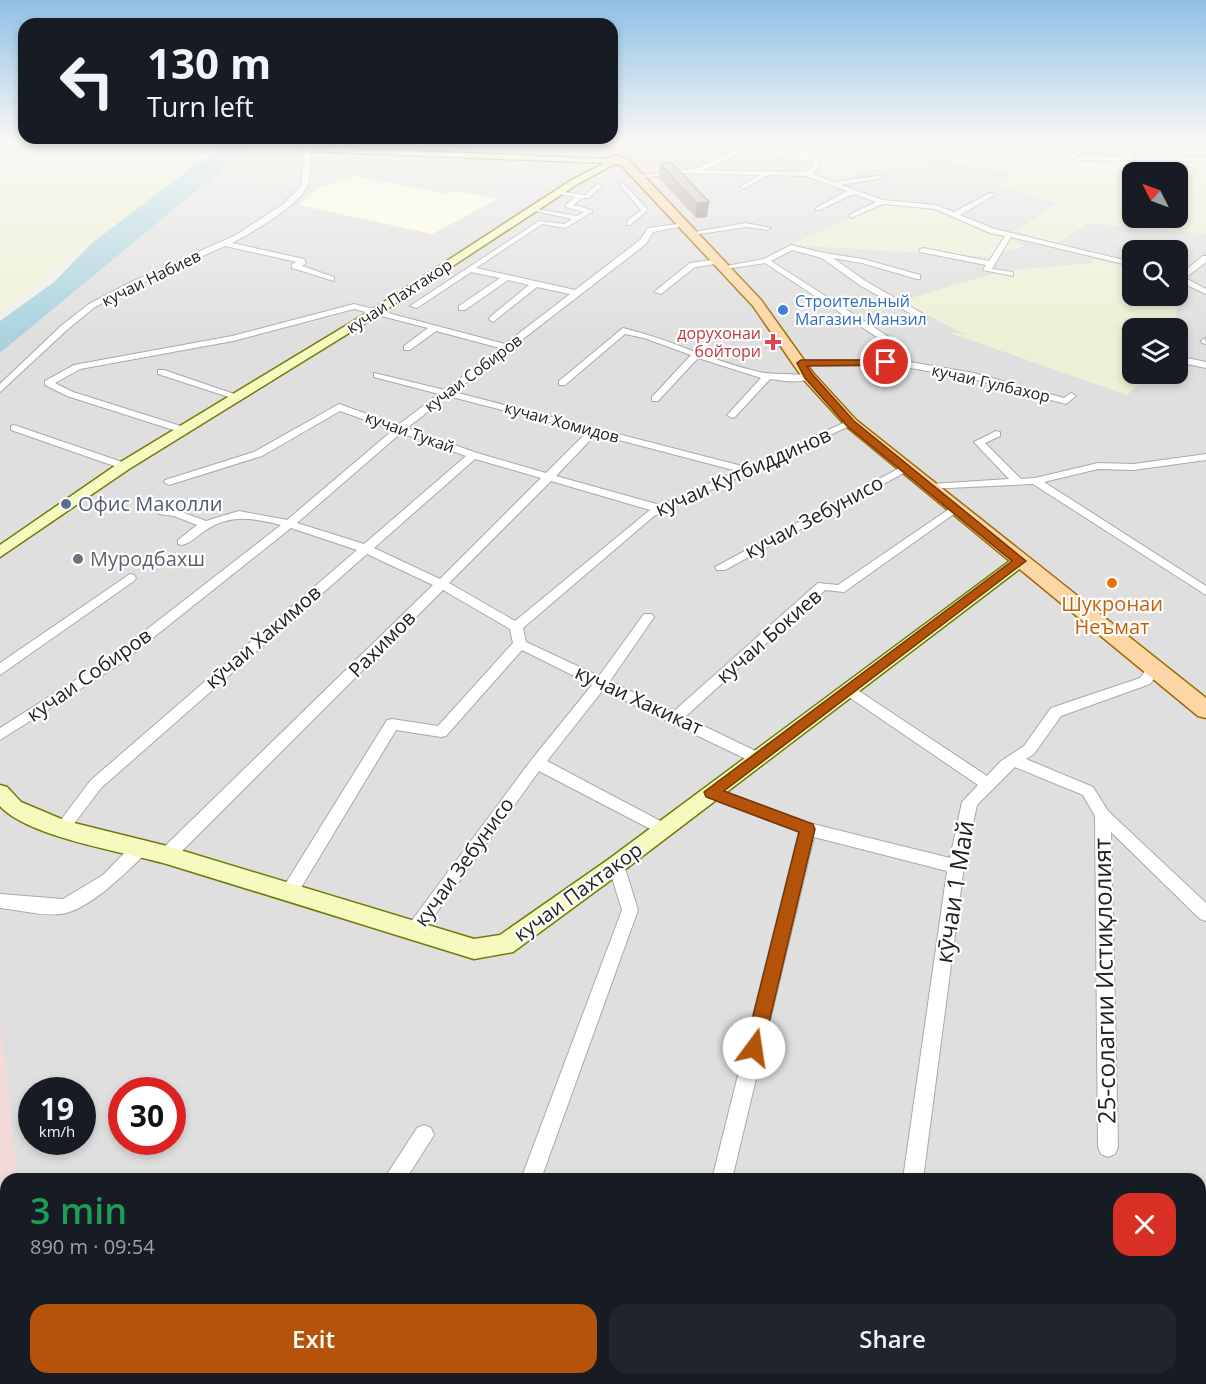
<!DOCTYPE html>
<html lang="en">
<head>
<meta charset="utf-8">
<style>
  :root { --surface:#171b24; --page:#20242c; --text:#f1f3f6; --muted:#9ea1a6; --accent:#b45309 }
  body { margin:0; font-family:"Open Sans",sans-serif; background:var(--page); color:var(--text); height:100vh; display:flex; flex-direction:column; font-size:22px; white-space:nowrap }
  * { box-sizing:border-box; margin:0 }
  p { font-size:20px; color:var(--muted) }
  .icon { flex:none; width:33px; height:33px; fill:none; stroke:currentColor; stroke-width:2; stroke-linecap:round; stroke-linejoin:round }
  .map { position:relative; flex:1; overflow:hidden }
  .details { position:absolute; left:0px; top:1173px; width:1206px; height:212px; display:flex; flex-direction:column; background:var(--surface); border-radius:18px 18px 0 0; box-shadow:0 3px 9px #0003 }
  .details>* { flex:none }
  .guide { position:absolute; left:18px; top:18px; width:600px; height:126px; border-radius:18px; box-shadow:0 3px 9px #0003; background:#171b24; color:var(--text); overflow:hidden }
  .needle { width:39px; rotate:312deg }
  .tools { position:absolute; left:1122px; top:162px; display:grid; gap:12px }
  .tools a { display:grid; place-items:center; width:66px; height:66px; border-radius:12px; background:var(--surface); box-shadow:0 3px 9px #0003; font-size:30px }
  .speed { position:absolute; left:18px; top:1077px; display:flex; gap:12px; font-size:30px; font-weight:700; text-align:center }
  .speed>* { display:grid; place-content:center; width:78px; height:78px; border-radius:50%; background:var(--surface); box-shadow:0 3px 9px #0003; line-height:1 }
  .speed small { font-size:15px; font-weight:400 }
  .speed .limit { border:9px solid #d22; background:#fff; color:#111 }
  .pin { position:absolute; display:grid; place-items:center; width:51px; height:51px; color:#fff; margin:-26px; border:3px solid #fff; border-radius:50%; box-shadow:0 2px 6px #0007 }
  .me { position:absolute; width:66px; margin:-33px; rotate:14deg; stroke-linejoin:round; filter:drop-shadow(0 0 4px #0008) }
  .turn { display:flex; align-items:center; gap:21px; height:126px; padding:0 30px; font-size:27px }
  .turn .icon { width:78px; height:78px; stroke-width:2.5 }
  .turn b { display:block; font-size:42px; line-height:51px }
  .round { display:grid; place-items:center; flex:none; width:63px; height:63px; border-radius:18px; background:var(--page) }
  .headline { display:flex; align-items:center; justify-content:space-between; height:102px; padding:0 30px }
  h1 { font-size:36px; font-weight:600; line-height:45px; color:#1e9e55 }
  .primary-button { display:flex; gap:12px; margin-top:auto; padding:12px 30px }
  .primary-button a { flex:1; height:69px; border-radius:18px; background:var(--accent); color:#fff; font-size:24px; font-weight:600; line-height:69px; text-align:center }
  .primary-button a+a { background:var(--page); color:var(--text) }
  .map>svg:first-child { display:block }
</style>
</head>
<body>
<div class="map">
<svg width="1206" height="1384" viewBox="0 0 1206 1384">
  <rect width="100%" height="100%" fill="#f2efe9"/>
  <path fill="#e0dfdf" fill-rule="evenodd" d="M250,141h956v1243h-1206v-1031l225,-186zM1132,172h46v46h-46zM1132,250h46v46h-46zM1132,328h46v46h-46zM32,1090h50v52h-50zM122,1090h50v52h-50zM6,1179h1194v199h-1194z"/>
  <polygon fill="#f2dad9" points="0,1014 17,1179 6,1179 6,1378 37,1379 37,1384 0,1384"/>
  <polygon fill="#ffffe5" points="356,176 445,194 456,191 498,199 432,234 299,205 319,187"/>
  <g fill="#eef0d5" fill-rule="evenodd">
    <polygon points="0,141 220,141 131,213 49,273 0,315"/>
    <path d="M834,141h200l34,18 138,1v74l-117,-11 -33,21 -39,-13 40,-28 -60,-17 16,-13 -89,-16 -3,12 -49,1 -39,10 -25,-24zM1132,172h46v46h-46z"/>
    <polygon points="882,204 947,210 1024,246 991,257 790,245"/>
    <polygon points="1094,259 1132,268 1132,296 1178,296 1178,278 1182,279 1174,328 1132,328 1132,374 1149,374 1127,395 947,332 966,335 901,301 1002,271 1091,263"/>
  </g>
  <polygon fill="#aad3df" points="232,141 250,141 225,167 0,353 0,321 54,282 92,243 196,164 205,160"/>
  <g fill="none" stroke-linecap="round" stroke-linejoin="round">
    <defs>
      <g id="street">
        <polygon points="337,141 343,141 341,151 336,150"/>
        <polygon points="683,141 694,144 692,151 688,151 689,146"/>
        <polygon points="761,141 770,141 703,170 806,172 813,166 813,162 780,158 803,156 803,152 825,141 833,141 808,154 819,161 819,167 812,174 834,182 884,175 882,178 841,185 883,200 936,205 954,212 990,193 994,193 994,195 960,215 995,229 1132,262 1132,266 1011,237 992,269 1013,272 1013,276 983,270 986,265 920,252 919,250 923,248 989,261 1005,236 990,233 935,209 883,204 851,218 849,215 876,202 853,194 820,210 816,210 816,208 847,191 806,176 769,175 743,189 741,186 760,175 683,173 639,178 636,176 693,169"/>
        <polygon points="1037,141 1045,141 1079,156 1127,157 1126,144 1139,145 1141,141 1147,141 1143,148 1132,147 1134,157 1206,157 1206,161 1078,160"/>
        <path d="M307,147l3,2c-1,10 1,28 -3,38 -10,20 -56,46 -75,56l72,16 2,4 -4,3 32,11v4l-42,-13v-4l5,-2 -72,-16 -92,41 -38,20 -27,22 -68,63v-8l62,-59 27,-21 38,-20 109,-49 47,-31 18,-18 3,-37z"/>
        <polygon points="623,183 648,210 630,225 627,225 627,221 641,210 620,185"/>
        <path d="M598,184l3,2 -12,12h-7l-9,7 19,5v2l-27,16 -23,-4 -66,44 99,22 65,-50 8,-12 37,-5 4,2 -36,7 -7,12 -192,148 292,75 102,-46 8,2 -202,93 -131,112 3,14 73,34 45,-62h8l2,3 -2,3 -42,61 63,31 145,-129 20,2 114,-78h8l1,2 -117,83 -19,-2 -140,127 77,37 2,4 -2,4h-10l-149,-72 -56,71 121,64 3,4 -3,4 -5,2 -5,-2 -119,-62 -120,166 -6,3 -6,-3 -2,-5 2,-5 125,-168 60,-74 -70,-35 -76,86 -5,1 -45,-7 -100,166 -6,2 -6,-2 -2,-5 2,-5 103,-166 5,-1 46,7 75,-83 -3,-14 -67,-39 -270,270 -6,2 -6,-2 -2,-5 2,-5 272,-265 -66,-31 -266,234 -34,45 -5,2 -5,-2 -3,-4 3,-4 34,-45 266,-230 -66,-22 -171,136 -120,76v-12l110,-70 171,-133c-28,-7 -50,-11 -75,5 -8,5 -15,13 -24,15l-4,-1v-4l19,-15 -23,-9 -15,-2v-4h17l30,11 33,-10 48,9 106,-90 -53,-19 -78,45 -93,29 -5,-3 1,-2 89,-28 85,-48 59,21 41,-31 -65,-17v-4l71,17 55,-42 -64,-17 -26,19h-6v-4l24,-18 -74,-19 -121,32 -153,28 -25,14 18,9 114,36v4l-4,1 -116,-37 -22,-11v-4l29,-16 158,-29 122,-32 151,40 65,-50 -33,-7 -44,35 -4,-3 1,-2 39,-32 -21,-5 -43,30h-6v-4l41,-28 -29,-6 -54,36 -7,-2 129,-85 25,3 8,-5 -41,-9v-2l46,8 7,-4 -18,-5v-2l9,-8 -19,-4v-2l29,4zM448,396l139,36 -41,41 -69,-20 -70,-25zM401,433l65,23 -102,88 -67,-21zM596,434l141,37 -77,34 -104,-29zM475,459l66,19 -101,101 -66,-31zM551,481l99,29 -135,111 -66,-38z"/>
        <polygon points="746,223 771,228 767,230 746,227 693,235 689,233"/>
        <polygon points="791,245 824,253 863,259 920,275 920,279 917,279 862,263 833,258 867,282 927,316 927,320 924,321 861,286 822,258 792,250 771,261 903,346 907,351 904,361 974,373 1064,398 1071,393 1076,396 1066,404 973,379 899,366 798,365 797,363 801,360 895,360 898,351 765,263 725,269 721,267 764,259"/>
        <polygon points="1203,256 1206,256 1206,262 1185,278 1206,289 1206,294 1178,281 1178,276"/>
        <polygon points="719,259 723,261 722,263 695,267 661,294 654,292 690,263"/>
        <path d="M623,328c47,11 90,34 137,44 11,3 47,1 54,5 -12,7 -31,4 -44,2l-35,38 -3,1 -5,-3 2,-2 32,-35 -63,-20 -40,43h-6v-4l39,-42 -47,-17 -19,-4 -60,51h-6v-4z"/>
        <polygon points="1205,338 1206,344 1202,343 1201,341"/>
        <polygon points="1178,356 1206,362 1206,368 1178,362"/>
        <polygon points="158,370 164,370 243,397 235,399 158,374"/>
        <polygon points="14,425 128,464 129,466 124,469 120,468 11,430 11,426"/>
        <polygon points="996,431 1000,432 1000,436 985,443 1021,479 1035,478 1098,463 1134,464 1206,454 1206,460 1134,470 1098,469 1044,482 1206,586 1206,595 1033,484 927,489 926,487 931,484 1009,479 974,442"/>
        <polygon points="907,464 911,465 911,469 725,570 717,570 715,567"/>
        <polygon points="130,574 134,575 136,578 134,581 0,675 0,663"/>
        <polygon points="1154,664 1161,669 1150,684 1061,716 1034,754 1026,759 1093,787 1108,811 1206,903 1206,921 1200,919 1111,832 1118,1147 1115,1154 1108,1157 1101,1154 1098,1147 1095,816 1083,795 1015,767 977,805 964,866 923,1179 903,1179 947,871 814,837 732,1179 712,1179 799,832 706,797 704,793 706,789 711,787 716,789 809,823 950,858 962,802 978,785 843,693 841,690 843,687 853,687 987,776 1001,761 1024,746 1051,708 1140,678 1149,666"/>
        <path d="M140,841l6,2 2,5 -2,5c-19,19 -59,59 -86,61 -19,2 -41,-4 -60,-6v-14l63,5 40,-24 31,-32z"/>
        <polygon points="616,858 622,860 624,865 638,910 541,1179 521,1179 622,910 608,865 610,860"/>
        <polygon points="424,1125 431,1128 434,1135 406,1179 384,1179 417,1128"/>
        <polygon points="1200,1371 1206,1374 1206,1384 1180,1384 1178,1378 1200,1378"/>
        <polygon points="254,1378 277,1378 275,1384 252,1384"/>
        <polygon points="435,1378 458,1378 456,1384 434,1384"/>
        <polygon points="697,1378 720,1378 718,1384 696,1384"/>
        <polygon points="888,1378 911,1378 910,1384 888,1384"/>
        <rect x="1082" y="1378" width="22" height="6"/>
      </g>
      <g id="secondary">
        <polygon points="306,141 314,141 312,147 608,159 616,163 576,185 378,315 129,469 0,557 0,545 119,463 370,311 570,181 605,163 307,151 303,149"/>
        <path d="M1020,556l8,5 -2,3 -403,307 -110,81 -39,7c-101,-31 -202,-63 -304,-94 -43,-13 -141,-27 -170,-59v-21l7,2 14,15 45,19 101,25 307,93 26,-4 109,-76 405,-301z"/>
      </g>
      <polygon id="primary" points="614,155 628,159 761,300 814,374 856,420 1206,698 1206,718 1198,716 846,426 804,380 753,306 621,165 606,163 606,159"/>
    </defs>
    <use href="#street" stroke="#a9a9a9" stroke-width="2"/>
    <use href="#secondary" stroke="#707d05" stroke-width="3"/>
    <use href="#primary" stroke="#a06b00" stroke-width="3"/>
    <use href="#street" fill="#fff" fill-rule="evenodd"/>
    <use href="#secondary" fill="#f7fabf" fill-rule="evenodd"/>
    <use href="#primary" fill="#fcd6a4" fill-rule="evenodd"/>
  </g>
  <polygon fill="#aba49e" points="671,162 707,217 696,218 659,178 660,164"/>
  <polygon fill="#8b8681" points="709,202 707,217 696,218 697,203"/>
  <polygon fill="#c7bfb8" stroke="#8b8681" stroke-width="1.5" points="671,162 709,202 697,203 660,164"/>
  <linearGradient id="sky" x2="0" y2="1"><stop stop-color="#8fc0e4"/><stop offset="0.42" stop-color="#f9f8f5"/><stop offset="1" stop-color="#f9f8f5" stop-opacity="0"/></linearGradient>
  <rect width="1206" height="335" fill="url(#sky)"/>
  <polygon fill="#b45309" stroke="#753606" stroke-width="1.5" points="889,360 889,364 886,365 807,366 813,375 854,421 1026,561 724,791 813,824 815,829 763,1048 760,1054 754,1057 747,1054 745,1048 799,832 706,797 704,792 1012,561 847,426 805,378 797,363 801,360"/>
  <circle fill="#3f7fe0" stroke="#fff" stroke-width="2" cx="783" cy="310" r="6"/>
  <path fill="#e0444e" stroke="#fff" stroke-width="2" d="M770 333h6v6h6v6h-6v6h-6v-6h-6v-6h6z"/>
  <circle fill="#5c6f8a" stroke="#fff" stroke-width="2" cx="66" cy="504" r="6"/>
  <circle fill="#6b7280" stroke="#fff" stroke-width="2" cx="78" cy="559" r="6"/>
  <circle fill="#e8710a" stroke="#fff" stroke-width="2" cx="1112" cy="583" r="6"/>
  <g text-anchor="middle" stroke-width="4.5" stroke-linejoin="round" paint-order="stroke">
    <g font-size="16" fill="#222" stroke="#fff">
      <text transform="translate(151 278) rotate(-26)" y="6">кучаи Набиев</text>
      <text transform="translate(399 296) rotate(-33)" y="6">кучаи Пахтакор</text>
      <text transform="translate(473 373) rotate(-37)" y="6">кучаи Собиров</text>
      <text transform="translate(991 383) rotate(13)" y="6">кучаи Гулбахор</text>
      <text transform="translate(562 422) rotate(15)" y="6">кучаи Хомидов</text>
      <text transform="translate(410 432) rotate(20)" y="6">кучаи Тукай</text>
    </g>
    <g font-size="16" fill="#366cbe" stroke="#fff" text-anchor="start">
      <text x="795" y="307">Строительный<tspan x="795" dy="18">Магазин Манзил</tspan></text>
    </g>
    <g font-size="16" fill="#be3a42" stroke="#fff" text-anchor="end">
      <text x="761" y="339">дорухонаи<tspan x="761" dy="18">бойтори</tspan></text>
    </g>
    <g font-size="20" fill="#222" stroke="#fff">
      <text transform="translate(743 472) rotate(-24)" y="7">кучаи Кутбиддинов</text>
      <text transform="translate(814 517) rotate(-28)" y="7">кучаи Зебунисо</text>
      <text transform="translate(769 636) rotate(-41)" y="7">кучаи Бокиев</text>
      <text transform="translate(263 637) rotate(-41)" y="7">кӯчаи Хакимов</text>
      <text transform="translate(382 644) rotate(-45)" y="7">Рахимов</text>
      <text transform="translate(89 675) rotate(-35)" y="7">кучаи Собиров</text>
      <text transform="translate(639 700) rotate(25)" y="7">кучаи Хакикат</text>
      <text transform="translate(464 862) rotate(-54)" y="7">кучаи Зебунисо</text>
      <text transform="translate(578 892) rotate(-36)" y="7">кучаи Пахтакор</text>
    </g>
    <g font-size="20" fill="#4e5e75" stroke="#fff" text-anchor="start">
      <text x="78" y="511">Офис Маколли</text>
    </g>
    <g font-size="20" fill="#5b616d" stroke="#fff" text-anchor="start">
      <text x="90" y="566">Муродбахш</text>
    </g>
    <g font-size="20" fill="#c56008" stroke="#fff">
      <text x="1112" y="611">Шукронаи<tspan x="1112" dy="23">Неъмат</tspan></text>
    </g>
    <g font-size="24" fill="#222" stroke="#fff">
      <text transform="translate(955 892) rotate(-81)" y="8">кӯчаи 1 Май</text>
      <text transform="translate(1105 981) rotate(-91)" y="8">25-солагии Истиқлолият</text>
    </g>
  </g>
</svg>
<div class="tools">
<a><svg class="needle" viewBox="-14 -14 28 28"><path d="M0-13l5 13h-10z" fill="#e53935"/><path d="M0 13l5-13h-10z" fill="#9ea1a6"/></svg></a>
<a><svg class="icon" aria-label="search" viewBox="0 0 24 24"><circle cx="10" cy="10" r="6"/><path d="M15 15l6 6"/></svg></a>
<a><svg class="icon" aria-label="layers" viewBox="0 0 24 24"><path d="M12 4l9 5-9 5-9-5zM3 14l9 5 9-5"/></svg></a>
</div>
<div class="speed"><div>19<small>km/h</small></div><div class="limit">30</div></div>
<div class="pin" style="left:886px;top:362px;background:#d93025"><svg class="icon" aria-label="arrive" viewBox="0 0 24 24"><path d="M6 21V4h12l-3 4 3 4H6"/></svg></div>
<svg class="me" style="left:754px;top:1048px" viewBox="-20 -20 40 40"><circle r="19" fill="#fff"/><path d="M0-13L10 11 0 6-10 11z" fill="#b45309"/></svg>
<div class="guide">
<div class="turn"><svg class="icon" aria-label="left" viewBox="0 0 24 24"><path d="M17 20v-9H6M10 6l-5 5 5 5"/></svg><div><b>130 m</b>Turn left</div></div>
</div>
<section class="details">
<div class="headline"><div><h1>3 min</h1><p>890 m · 09:54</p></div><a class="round" style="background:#d93025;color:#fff"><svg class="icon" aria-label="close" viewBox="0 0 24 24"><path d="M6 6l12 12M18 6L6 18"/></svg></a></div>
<div class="primary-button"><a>Exit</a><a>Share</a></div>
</section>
</div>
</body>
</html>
